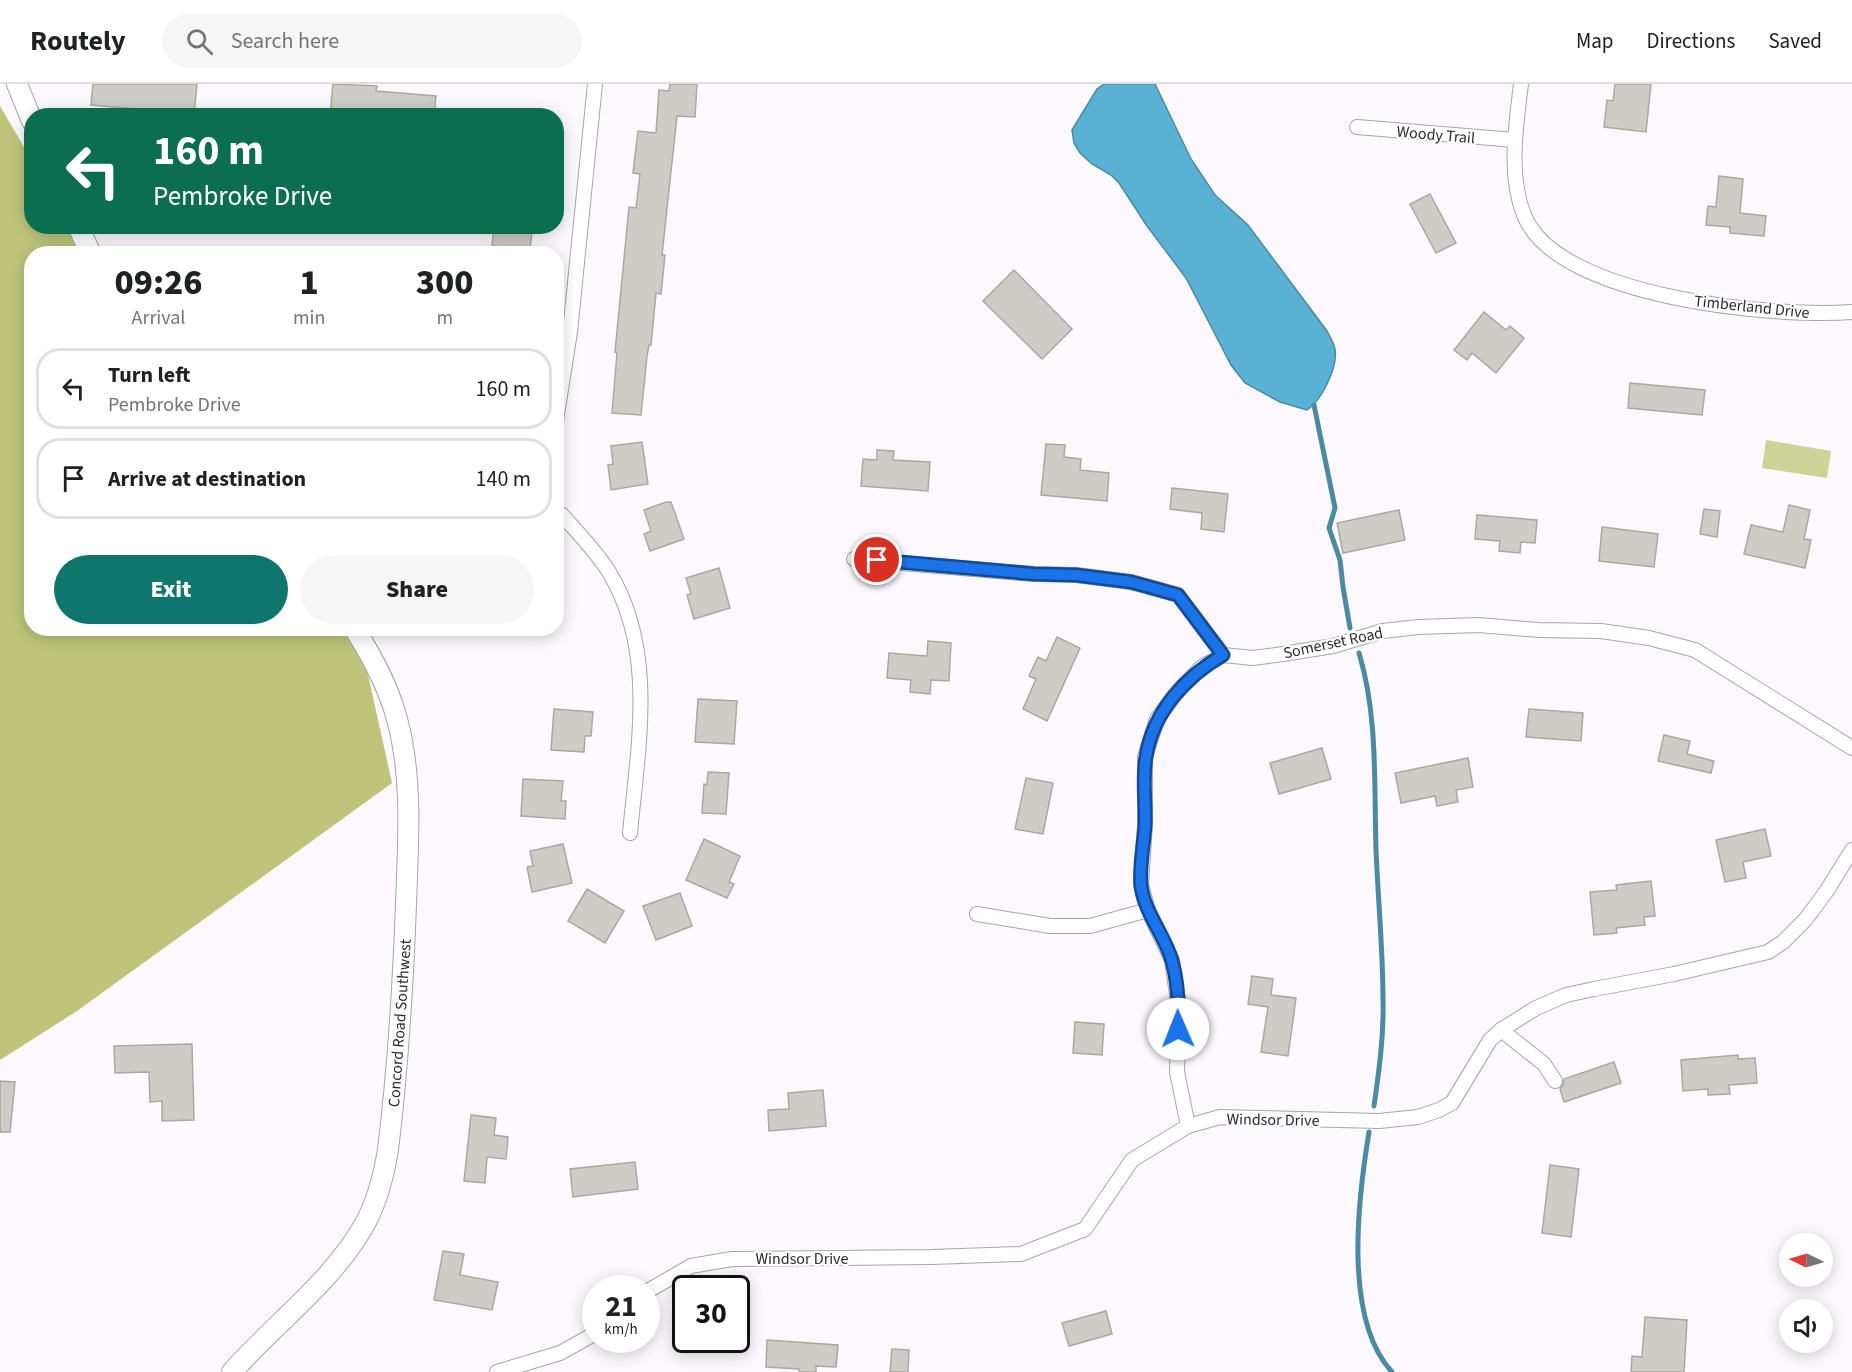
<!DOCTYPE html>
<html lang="en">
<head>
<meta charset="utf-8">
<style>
  :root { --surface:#fff; --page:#f6f6f6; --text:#202124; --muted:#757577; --line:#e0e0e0; --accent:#0f766e }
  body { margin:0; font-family:"Source Sans 3",sans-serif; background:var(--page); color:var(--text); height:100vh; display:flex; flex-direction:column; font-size:22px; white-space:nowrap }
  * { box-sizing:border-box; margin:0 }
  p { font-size:20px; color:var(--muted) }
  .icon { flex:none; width:33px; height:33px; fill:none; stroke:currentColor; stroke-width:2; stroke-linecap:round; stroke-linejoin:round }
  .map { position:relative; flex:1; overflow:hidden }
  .details { position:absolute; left:24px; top:162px; width:540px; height:390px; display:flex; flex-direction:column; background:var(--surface); border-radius:24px; box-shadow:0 3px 15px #0003 }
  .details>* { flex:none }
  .top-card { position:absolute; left:24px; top:24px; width:540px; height:126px; border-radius:24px; box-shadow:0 3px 15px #0003; background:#0b6e4f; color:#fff; overflow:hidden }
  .needle { width:39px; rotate:275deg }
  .fabs { position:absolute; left:1779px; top:1149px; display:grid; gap:12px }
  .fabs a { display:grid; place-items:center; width:54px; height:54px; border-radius:50%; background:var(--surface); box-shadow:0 3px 15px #0003; font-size:30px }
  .speed { position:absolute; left:582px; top:1191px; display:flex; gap:12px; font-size:30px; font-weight:700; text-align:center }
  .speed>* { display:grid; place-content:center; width:78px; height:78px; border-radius:50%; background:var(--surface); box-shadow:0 3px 15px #0003; line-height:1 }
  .speed small { font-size:15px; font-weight:400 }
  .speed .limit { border:3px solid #111; border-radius:9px; background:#fff; color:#111 }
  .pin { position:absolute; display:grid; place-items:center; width:51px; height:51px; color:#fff; margin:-26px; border:3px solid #fff; border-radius:50%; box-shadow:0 2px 6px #0007 }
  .me { position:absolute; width:66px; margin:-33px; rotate:359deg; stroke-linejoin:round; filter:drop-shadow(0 0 4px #0008) }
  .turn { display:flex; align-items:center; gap:21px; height:126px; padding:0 30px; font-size:27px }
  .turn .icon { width:78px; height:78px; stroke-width:2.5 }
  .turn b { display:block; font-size:42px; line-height:51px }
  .eta { display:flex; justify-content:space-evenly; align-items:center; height:102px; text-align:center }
  .eta b { font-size:36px; font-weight:800; line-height:42px }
  .button { display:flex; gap:12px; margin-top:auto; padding:12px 30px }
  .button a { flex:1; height:69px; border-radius:36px; background:var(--accent); color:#fff; font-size:24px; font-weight:800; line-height:69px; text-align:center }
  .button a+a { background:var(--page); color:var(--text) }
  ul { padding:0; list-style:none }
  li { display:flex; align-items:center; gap:18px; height:81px; margin:0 12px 9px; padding:0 18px; border:3px solid var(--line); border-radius:24px }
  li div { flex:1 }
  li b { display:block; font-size:22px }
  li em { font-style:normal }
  header { display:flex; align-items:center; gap:36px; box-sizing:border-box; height:84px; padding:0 30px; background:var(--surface); border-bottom:2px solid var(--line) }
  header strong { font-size:28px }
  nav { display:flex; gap:33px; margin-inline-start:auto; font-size:21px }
  .search { width:420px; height:54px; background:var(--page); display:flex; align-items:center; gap:15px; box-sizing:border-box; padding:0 21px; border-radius:33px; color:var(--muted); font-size:22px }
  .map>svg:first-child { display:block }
</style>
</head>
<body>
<header>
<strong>Routely</strong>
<div class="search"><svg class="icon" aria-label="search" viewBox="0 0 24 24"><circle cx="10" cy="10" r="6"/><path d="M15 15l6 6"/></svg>Search here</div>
<nav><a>Map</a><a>Directions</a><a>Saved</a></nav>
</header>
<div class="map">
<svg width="1852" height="1288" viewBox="0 0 1852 1288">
  <rect width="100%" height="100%" fill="#fcf8fe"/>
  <polygon fill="#ced498" points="1766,356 1831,367 1827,394 1762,384"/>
  <polygon fill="#bec57a" points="0,22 31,75 32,142 72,143 90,169 32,170 32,544 350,545 363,568 392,699 77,927 0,976"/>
  <path fill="#59b1d4" stroke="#4c89a2" stroke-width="1.5" d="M1104,0h51l36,75 24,36 33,30 79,106c3,6 7,12 8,18 3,18 -13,51 -28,61l-27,-8 -35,-19 -14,-18 -45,-87 -39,-52 -28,-43 -8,-8 -19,-11 -12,-11 -6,-10 -2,-13 25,-41z"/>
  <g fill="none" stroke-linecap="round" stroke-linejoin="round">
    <g stroke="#4c89a2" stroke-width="5">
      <polyline points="1314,321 1335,424 1329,444 1340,476 1343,503 1350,544"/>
      <path d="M1359,569c19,62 15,133 17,196 2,51 7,101 7,151 1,35 -4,71 -9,106"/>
      <path d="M1369,1048c-11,67 -26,187 23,240"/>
    </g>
  </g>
  <g fill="#cfcbc6" stroke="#aba8a2" stroke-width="1.5">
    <polygon points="93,0 197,0 194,30 91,21"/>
    <polygon points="333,0 377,2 376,7 436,12 434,32 330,32"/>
    <polygon points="670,0 697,0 695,33 677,32 662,171 665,171 661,210 656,209 651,261 649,261 647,272 641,331 612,329 617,269 615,268 629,123 636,124 640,90 633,89 638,47 656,49 659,6 669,7"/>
    <polygon points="1615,0 1651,0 1646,48 1604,43 1607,16 1613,17"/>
    <polygon points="1719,92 1743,95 1740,129 1766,132 1764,152 1730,149 1730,143 1706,141 1708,122 1716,123"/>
    <polygon points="1430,110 1456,159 1436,169 1410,120"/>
    <polygon points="494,142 521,142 520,145 532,147 530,166 492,162"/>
    <polygon points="1014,186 1072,245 1042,275 983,217"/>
    <polygon points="1484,228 1506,246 1510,242 1524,254 1496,289 1472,269 1467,276 1454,266"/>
    <polygon points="1630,299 1705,306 1702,331 1628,324"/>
    <polygon points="642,358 648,400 611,406 608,381 613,380 611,362"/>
    <polygon points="1046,360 1065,361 1064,373 1081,375 1080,386 1109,389 1107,417 1041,411"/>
    <polygon points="877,366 894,367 893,376 930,378 928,407 861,402 863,375 877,376"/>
    <polygon points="1172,404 1228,410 1224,448 1201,445 1202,429 1170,425"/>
    <polygon points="666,418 671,418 684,455 650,467 644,450 651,447 644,426"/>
    <polygon points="1789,421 1810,426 1804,455 1811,456 1805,484 1744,470 1751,441 1783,448"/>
    <polygon points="1704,425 1720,427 1717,453 1700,450"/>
    <polygon points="1399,426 1405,456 1343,469 1337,439"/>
    <polygon points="1477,431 1537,436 1535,459 1521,458 1520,469 1499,467 1500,457 1475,455"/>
    <polygon points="1602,443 1658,450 1654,483 1599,477"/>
    <polygon points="719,484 730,524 694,535 687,511 691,510 686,494"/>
    <polygon points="1057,553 1080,564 1047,637 1023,625 1036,595 1029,592 1038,573 1046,577"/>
    <polygon points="928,557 951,559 949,597 931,596 930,610 910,608 911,596 887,594 889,569 927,572"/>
    <polygon points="698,615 737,617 734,660 695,658"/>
    <polygon points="554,625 593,628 591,652 585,652 584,668 551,666"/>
    <polygon points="1529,625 1583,629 1581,657 1526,653"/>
    <polygon points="1664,651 1690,657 1687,670 1714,677 1711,689 1658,677"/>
    <polygon points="1322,664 1331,695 1279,710 1270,679"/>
    <polygon points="1468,674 1473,703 1456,706 1458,718 1437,722 1435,712 1401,719 1395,689"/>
    <polygon points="708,688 729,689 726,730 702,729 704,700 707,701"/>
    <polygon points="1026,694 1053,699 1043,750 1015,745"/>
    <polygon points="523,695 563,697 561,717 566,717 565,735 521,732"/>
    <polygon points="1765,745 1771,772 1743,778 1746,794 1725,798 1716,756"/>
    <polygon points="704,755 740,772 729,798 734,800 727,814 686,796"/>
    <polygon points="563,760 572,799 532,808 527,783 533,782 530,767"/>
    <polygon points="1651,797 1655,832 1644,833 1645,841 1616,844 1617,849 1594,851 1590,808 1617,806 1616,801"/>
    <polygon points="587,805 624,827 605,859 568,837"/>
    <polygon points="680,809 692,842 656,856 643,822"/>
    <polygon points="1252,892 1273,895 1271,911 1296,914 1288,972 1261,968 1268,923 1248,920"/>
    <polygon points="1075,938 1104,940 1102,971 1073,969"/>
    <polygon points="192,960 194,1036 162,1037 162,1017 150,1018 149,988 115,989 114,962"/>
    <polygon points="1738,971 1738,975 1755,974 1757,999 1729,1001 1730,1010 1708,1011 1708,1005 1683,1007 1681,976"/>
    <polygon points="1614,978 1621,999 1564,1018 1560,1005 1563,1001 1564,995"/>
    <polygon points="0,997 15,998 10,1048 0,1048"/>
    <polygon points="823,1006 826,1042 769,1047 768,1026 789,1025 788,1009"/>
    <polygon points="471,1031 496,1034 494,1051 508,1053 506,1075 487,1073 485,1099 464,1097"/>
    <polygon points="635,1078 638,1105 573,1113 570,1085"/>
    <polygon points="1550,1081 1579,1085 1571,1153 1542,1149"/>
    <polygon points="443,1167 464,1170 460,1191 498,1198 492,1226 434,1216"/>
    <polygon points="1106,1227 1112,1250 1069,1262 1062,1239"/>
    <polygon points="1645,1233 1687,1236 1684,1288 1631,1288 1632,1272 1642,1273"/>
    <polygon points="767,1256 838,1261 836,1283 816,1282 816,1288 799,1288 799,1285 766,1283"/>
    <polygon points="892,1265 909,1266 908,1288 890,1288"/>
  </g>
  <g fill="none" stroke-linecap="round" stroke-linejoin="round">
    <defs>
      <g id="street">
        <path d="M1521,0c-5,42 -13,91 3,131 32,83 252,103 328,97"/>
        <polyline points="1357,43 1515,56"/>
        <polyline points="556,337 570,248 595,0"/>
        <path d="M556,427l6,4c16,18 34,36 47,57 48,79 29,174 21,261"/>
        <polyline points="854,475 1034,490 1076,491 1131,498 1153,504 1178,511 1223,571"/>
        <polyline points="977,830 1050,842 1090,842 1148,826"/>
        <polyline points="1501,946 1544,980 1555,997"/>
        <polyline points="1188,1042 1177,988 1179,924 1172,876 1148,826 1141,801 1145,740 1145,673 1157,635 1177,608 1202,583 1223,571 1253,574 1283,570 1333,562 1383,547 1418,543 1479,541 1539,546 1601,547 1649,554 1695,566 1852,664"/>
        <polyline points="646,1208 691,1182 732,1175 932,1173 1021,1170 1085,1145 1132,1076 1188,1042 1220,1033 1379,1037 1418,1033 1439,1026 1452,1019 1490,956 1501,946 1536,924 1566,911 1594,905 1674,890 1768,868 1783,858 1805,836 1826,808 1852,766"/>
        <polyline points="497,1288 560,1269 596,1249"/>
      </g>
      <g id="secondary">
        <polyline points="17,0 32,37"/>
        <polyline points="78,142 91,170"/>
        <path d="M232,1288c44,-50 103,-92 135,-152 11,-22 17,-46 21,-70 10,-82 15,-164 18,-246 2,-59 7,-123 -8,-181 -8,-34 -25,-65 -44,-95"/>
      </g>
    </defs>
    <use href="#street" stroke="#a8a5aa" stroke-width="16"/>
    <use href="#secondary" stroke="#a8a5aa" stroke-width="22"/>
    <use href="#street" stroke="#fff" stroke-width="14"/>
    <use href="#secondary" stroke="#fff" stroke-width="20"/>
  </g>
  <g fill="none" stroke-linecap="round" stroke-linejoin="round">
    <defs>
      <path id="route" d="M877,476l157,14 42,1 55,7 22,6 25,7 45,60c-38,22 -70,57 -77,102 -4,22 0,46 -1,68 -1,19 -6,41 -4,60 3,28 24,50 31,76 6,21 7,46 6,68"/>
    </defs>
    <use href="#route" stroke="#114b97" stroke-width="15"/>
    <use href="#route" stroke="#1a73e8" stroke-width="10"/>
  </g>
  <g text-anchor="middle" stroke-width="4.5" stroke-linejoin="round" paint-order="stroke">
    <g font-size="16" fill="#2d2b2e" stroke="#fff">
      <text transform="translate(1436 50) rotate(5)" y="6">Woody Trail</text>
      <text transform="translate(1752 222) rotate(6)" y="6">Timberland Drive</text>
      <text transform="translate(1333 558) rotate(-12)" y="6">Somerset Road</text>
      <text transform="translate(399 939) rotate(-86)" y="6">Concord Road Southwest</text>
      <text transform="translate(1273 1035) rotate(1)" y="6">Windsor Drive</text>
      <text x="802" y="1180">Windsor Drive</text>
    </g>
  </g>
</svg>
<div class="fabs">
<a><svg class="needle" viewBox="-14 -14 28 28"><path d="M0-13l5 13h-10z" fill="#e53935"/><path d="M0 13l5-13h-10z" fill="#757577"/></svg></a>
<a><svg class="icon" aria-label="sound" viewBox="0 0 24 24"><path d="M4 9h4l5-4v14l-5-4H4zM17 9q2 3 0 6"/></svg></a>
</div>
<div class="speed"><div>21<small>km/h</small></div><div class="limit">30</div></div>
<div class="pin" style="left:877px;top:476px;background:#d93025"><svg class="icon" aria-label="arrive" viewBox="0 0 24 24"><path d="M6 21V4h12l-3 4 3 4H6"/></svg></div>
<svg class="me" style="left:1178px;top:945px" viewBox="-20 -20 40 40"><circle r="19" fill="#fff"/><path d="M0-13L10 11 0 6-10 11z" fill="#1a73e8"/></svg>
<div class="top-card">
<div class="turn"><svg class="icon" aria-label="left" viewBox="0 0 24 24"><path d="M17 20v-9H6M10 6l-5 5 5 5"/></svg><div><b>160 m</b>Pembroke Drive</div></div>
</div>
<section class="details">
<div class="eta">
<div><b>09:26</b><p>Arrival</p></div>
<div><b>1</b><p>min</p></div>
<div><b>300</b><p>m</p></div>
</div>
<ul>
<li><svg class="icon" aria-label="left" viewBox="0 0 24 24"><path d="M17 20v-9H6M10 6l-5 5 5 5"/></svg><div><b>Turn left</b><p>Pembroke Drive</p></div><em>160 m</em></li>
<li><svg class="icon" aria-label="arrive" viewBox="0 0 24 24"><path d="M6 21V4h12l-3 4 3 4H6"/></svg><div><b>Arrive at destination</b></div><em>140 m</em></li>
</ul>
<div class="button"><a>Exit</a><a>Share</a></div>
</section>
</div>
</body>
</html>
